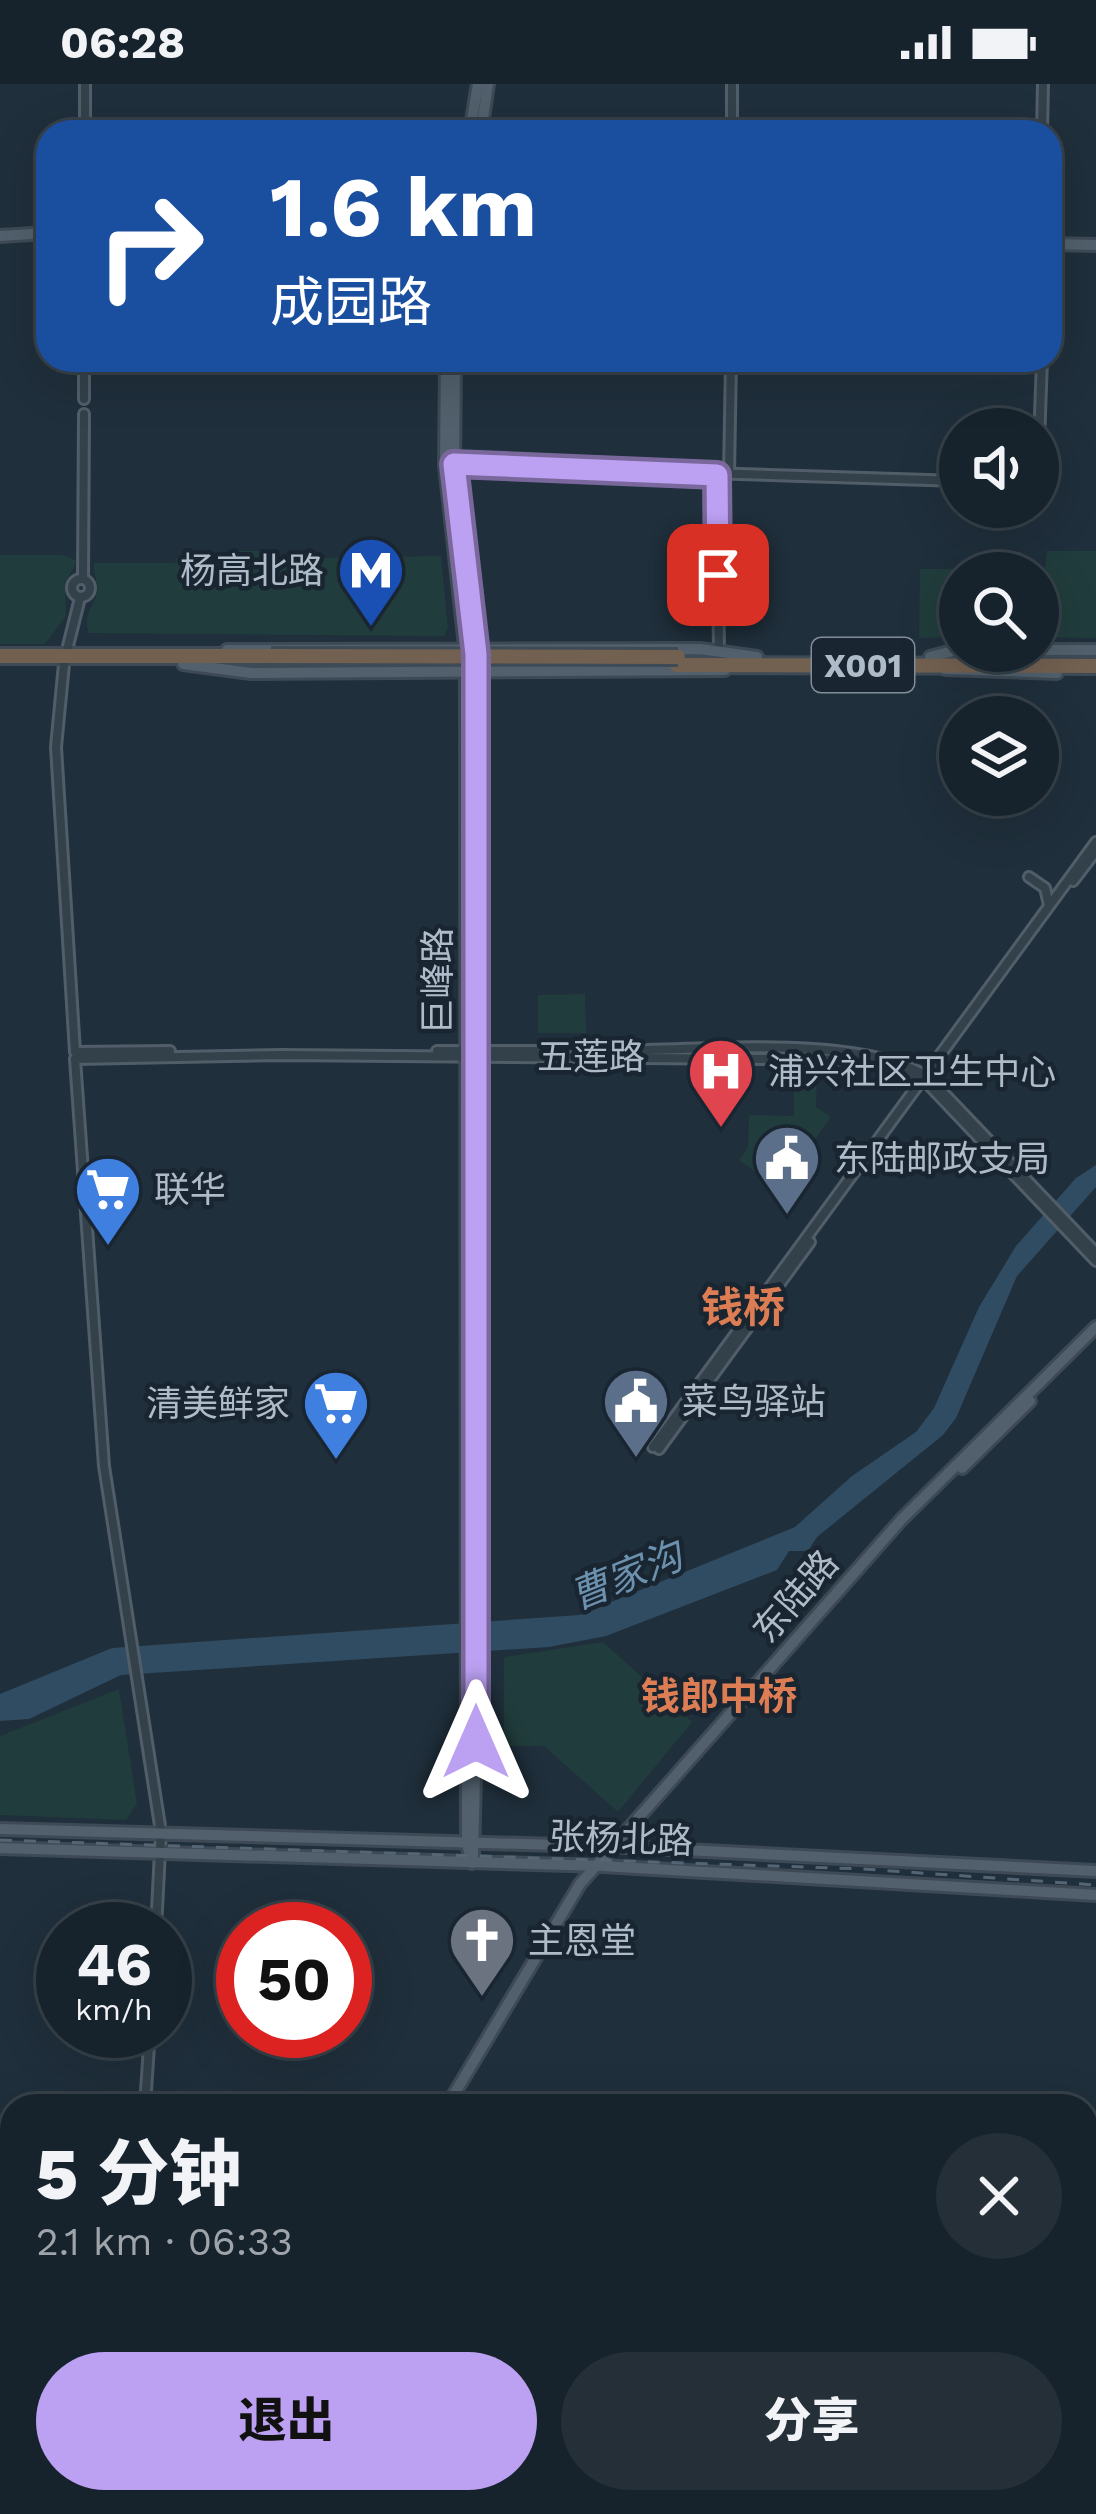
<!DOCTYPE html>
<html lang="zh">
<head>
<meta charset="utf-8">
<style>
  :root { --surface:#17232c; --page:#242f38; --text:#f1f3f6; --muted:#9ea4a9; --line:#364048; --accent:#bca0f2 }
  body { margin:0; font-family:"Work Sans","Noto Sans SC",sans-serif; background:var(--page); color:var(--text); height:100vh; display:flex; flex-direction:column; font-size:45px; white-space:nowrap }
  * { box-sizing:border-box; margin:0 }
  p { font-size:39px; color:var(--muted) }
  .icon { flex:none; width:66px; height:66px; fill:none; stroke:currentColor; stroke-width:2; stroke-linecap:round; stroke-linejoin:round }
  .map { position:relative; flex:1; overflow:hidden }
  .side { position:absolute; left:0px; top:2010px; width:1098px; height:420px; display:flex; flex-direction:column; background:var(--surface); border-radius:36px 36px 0 0; box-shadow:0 12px 48px #0002,0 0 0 3px var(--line) }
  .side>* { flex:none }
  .guide { position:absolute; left:36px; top:36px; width:1026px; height:252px; border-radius:36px; box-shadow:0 12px 48px #0002,0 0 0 3px var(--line); background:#1a4fa0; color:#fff; overflow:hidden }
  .buttons { position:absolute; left:939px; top:324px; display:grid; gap:24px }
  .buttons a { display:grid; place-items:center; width:120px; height:120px; border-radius:50%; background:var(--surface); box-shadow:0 12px 48px #0002,0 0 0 3px var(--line); font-size:60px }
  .speed { position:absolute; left:36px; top:1818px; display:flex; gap:24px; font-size:60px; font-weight:700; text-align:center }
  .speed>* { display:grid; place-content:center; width:156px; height:156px; border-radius:50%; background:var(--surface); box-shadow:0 12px 48px #0002,0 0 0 3px var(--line); line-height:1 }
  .speed small { font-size:30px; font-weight:400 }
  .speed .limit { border:18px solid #d22; background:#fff; color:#111 }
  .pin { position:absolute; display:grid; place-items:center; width:102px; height:102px; color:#fff; margin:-51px; border-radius:24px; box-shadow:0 6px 18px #0006 }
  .me { position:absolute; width:132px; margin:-66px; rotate:0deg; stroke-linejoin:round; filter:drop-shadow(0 0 9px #0008) }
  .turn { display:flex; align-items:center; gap:42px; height:252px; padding:0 36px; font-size:54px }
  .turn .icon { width:156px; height:156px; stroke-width:2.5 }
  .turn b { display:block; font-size:84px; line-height:102px }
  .round { display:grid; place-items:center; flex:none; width:126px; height:126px; border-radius:63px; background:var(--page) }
  .overview { display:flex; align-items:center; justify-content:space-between; height:204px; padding:0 36px }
  h1 { font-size:72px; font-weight:800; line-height:90px }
  .primary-button { display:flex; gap:24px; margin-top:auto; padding:24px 36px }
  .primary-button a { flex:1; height:138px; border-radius:72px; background:var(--accent); color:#111; font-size:48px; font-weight:800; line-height:138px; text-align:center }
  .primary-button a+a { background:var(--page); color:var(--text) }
  .status { display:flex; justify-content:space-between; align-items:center; height:84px; padding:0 60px; background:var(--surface); direction:ltr }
  .status svg { height:33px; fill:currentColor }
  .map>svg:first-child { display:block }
</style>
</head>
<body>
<div class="status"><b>06:28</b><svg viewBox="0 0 49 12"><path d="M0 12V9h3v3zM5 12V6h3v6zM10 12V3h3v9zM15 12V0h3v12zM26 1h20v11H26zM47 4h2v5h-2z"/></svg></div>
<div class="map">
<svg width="1096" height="2430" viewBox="0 0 1096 2430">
  <rect width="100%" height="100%" fill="#1f2f3b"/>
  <g fill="#213c3c">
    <path d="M237,467h24l4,16 47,-3v-6l129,-2 7,72 -4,8 -355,-3c-9,-22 11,-29 8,-49 -1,-7 -4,-14 -3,-21h81l1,-5h52z"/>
    <polygon points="1047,467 1096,467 1096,554 1038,553 1038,489 960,489 960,553 919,554 920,485 1045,485"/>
    <polygon points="0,471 63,471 77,477 65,500 66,532 45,560 0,560"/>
    <polygon points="585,910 586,949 538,949 538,911"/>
    <polygon points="794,987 817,987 816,1023 831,1033 779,1105 739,1076 748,1063 749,1031 794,1032"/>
    <polygon points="603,1558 692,1638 618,1728 544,1662 504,1662 504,1573"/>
    <polygon points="119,1605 137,1720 126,1736 0,1731 0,1652"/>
  </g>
  <polygon fill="#304c62" points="1096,1081 1096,1103 1017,1192 956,1334 943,1351 817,1453 808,1467 789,1467 777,1486 606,1552 549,1563 121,1591 29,1635 0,1637 0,1610 112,1564 579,1531 795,1443 852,1392 916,1348 934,1324 979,1223 1016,1162 1076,1094"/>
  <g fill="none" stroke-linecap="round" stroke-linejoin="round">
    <defs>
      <g id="minor">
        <polyline points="85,0 85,48"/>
        <polyline points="732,48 732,0"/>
        <polyline points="1042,48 1043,0"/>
        <polyline points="84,315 84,276"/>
        <polyline points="452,381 960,397"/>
        <polyline points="1038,385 1042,276"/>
        <polyline points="729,390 731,276"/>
        <polyline points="717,391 719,567"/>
        <circle cx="81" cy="504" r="9"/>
        <polyline points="83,495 84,330"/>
        <polyline points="66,570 80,514"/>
        <polyline points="64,580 56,663 75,968 170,967"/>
        <polyline points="1029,793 1045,804 1049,821"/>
        <polyline points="1073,797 1096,767"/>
        <polyline points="437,967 554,967"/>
        <path d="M605,967c82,0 265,-19 326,29l165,173"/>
        <polyline points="653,1363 1096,758"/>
        <polyline points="659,1365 810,1158"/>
        <polyline points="156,1845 161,1748 104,1382 75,975 281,971 876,976 928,1000 1096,1177"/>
        <polyline points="145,2022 150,1947"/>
        <polyline points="1086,2222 1096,2213"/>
        <polyline points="118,2430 119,2418"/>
        <polyline points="857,2430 862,2418"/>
      </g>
      <g id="major">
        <polyline points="470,48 478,0"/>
        <polyline points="481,48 488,0"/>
        <polyline points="0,152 48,149"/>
        <polyline points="1050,160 1096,161"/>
        <polyline points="446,276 445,381 466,571 467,1760 472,1779"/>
        <polyline points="455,276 454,380 475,570 474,721"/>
        <polyline points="227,566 700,565 757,573"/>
        <polyline points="1038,566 1096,566"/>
        <polyline points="930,573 960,565"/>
        <polyline points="183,580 251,589 725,586"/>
        <polyline points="945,585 1057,589"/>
        <polyline points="474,758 475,1453"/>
        <polyline points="962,1384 1030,1317"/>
        <polyline points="0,1745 627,1763 1096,1787"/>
        <polyline points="0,1764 603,1782 1096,1811"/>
        <polyline points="473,1771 475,1694"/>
        <polyline points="447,2022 580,1800 901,1436 1096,1243"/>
        <polyline points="262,2430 262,2418"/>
      </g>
      <g id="highway">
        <polyline points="0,572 271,572"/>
        <polyline points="677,581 1096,582"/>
      </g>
    </defs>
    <use href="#minor" stroke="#515e69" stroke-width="14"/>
    <use href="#major" stroke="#3d4a55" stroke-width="16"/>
    <use href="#highway" stroke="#3e4b56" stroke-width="20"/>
    <use href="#minor" stroke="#33414b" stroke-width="8"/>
    <use href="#major" stroke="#51606c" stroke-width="10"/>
    <use href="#highway" stroke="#726050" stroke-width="14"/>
    <polyline stroke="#556573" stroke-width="3" stroke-dasharray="12 12" stroke-linecap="butt" points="0,1756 863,1785 1096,1801"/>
    <defs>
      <polyline id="highway-bridge" points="271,572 678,573"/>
    </defs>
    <use href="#highway-bridge" stroke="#3e4b56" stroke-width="20" stroke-linecap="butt"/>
    <use href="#highway-bridge" stroke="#726050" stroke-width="14"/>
  </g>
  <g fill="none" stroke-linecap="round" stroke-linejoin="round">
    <defs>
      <polyline id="route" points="476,1658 476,570 454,380 717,391 718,491"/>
    </defs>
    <use href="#route" stroke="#7a689d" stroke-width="30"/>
    <use href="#route" stroke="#bca0f2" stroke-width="21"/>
  </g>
  <defs>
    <symbol id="metro-pin" viewBox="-11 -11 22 30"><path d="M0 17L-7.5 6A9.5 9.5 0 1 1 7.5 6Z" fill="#1a4fb4" stroke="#192530"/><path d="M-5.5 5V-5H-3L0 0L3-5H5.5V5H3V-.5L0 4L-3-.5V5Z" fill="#fff"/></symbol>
    <symbol id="hospital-pin" viewBox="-11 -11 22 30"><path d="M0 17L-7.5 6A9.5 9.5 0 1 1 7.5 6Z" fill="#e0444e" stroke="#192530"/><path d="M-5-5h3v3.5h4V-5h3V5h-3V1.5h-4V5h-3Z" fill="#fff"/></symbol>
    <symbol id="civic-pin" viewBox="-11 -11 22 30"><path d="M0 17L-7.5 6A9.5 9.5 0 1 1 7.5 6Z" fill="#5c6f8a" stroke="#192530"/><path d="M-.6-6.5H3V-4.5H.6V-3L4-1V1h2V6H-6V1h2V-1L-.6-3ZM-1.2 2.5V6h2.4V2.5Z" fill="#fff"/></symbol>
    <symbol id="supermarket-pin" viewBox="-11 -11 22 30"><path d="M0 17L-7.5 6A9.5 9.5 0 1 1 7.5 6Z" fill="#3f7fe0" stroke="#192530"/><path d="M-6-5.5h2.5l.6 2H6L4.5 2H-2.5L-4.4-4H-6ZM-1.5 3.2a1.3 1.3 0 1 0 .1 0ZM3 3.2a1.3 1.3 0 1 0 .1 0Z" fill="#fff"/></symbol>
    <symbol id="church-pin" viewBox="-11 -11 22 30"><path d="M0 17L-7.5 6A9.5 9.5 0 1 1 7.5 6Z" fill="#6b7280" stroke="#192530"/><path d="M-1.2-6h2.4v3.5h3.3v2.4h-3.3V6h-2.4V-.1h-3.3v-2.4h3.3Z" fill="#fff"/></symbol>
  </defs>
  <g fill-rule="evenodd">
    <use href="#metro-pin" x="333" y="448" width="76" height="104"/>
    <use href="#hospital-pin" x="683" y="949" width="76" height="104"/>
    <use href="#civic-pin" x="749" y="1036" width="76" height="104"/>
    <use href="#supermarket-pin" x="70" y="1067" width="76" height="104"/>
    <use href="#civic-pin" x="598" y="1279" width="76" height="104"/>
    <use href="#supermarket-pin" x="298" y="1281" width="76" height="104"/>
    <use href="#church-pin" x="444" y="1818" width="76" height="104"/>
  </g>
  <g text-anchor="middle" stroke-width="9" stroke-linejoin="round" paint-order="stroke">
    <rect fill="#192530" stroke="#818e9a" stroke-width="3" x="812" y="554" width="102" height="54" rx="9"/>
    <g font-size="33" font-weight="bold" fill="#aebbc8">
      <text x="863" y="593">X001</text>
    </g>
    <g font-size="36" fill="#aebbc8" stroke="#192530" text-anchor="start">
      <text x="324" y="499" text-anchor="end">杨高北路</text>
      <text x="768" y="1000">浦兴社区卫生中心</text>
      <text x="834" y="1087">东陆邮政支局</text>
      <text x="154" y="1118">联华</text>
      <text x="682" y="1330">菜鸟驿站</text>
      <text x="290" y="1332" text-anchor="end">清美鲜家</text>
      <text x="528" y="1869">主恩堂</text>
    </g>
    <g font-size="36" fill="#aebbc8" stroke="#192530">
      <text transform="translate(437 897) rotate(-90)" y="13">巨峰路</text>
      <text x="591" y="985">五莲路</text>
      <text transform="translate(795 1512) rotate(-49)" y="13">东陆路</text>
      <text transform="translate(621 1754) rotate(2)" y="13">张杨北路</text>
    </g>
    <g font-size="39" font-style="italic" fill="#6c91ae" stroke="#192530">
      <text transform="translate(626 1491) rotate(-22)" y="14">曹家沟</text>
    </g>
    <g font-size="39" font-weight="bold" fill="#dd7d54" stroke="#192530">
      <text x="719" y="1626">钱郎中桥</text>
    </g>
    <g font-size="42" font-weight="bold" fill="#dd7d54" stroke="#192530">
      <text x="743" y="1238">钱桥</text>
    </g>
  </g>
</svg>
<div class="buttons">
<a><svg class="icon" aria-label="sound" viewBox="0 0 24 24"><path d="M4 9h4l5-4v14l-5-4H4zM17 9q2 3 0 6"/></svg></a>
<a><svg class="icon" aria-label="search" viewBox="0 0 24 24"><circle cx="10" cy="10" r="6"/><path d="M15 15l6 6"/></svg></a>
<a><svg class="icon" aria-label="layers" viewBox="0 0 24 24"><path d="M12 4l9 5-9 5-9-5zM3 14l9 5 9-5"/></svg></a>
</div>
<div class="speed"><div>46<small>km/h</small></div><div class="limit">50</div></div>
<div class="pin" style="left:718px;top:491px;background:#d93025"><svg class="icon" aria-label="arrive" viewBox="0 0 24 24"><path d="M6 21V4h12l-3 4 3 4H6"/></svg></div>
<svg class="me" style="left:476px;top:1658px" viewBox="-20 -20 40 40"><path d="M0-17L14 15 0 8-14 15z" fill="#bca0f2" stroke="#fff" stroke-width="4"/></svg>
<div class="guide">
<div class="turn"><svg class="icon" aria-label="right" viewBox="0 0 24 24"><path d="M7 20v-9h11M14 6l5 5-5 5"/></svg><div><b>1.6 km</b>成园路</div></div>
</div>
<section class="side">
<div class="overview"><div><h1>5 分钟</h1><p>2.1 km · 06:33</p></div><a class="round"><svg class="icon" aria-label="close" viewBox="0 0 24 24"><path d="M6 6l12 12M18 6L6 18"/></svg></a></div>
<div class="primary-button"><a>退出</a><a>分享</a></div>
</section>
</div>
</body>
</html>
